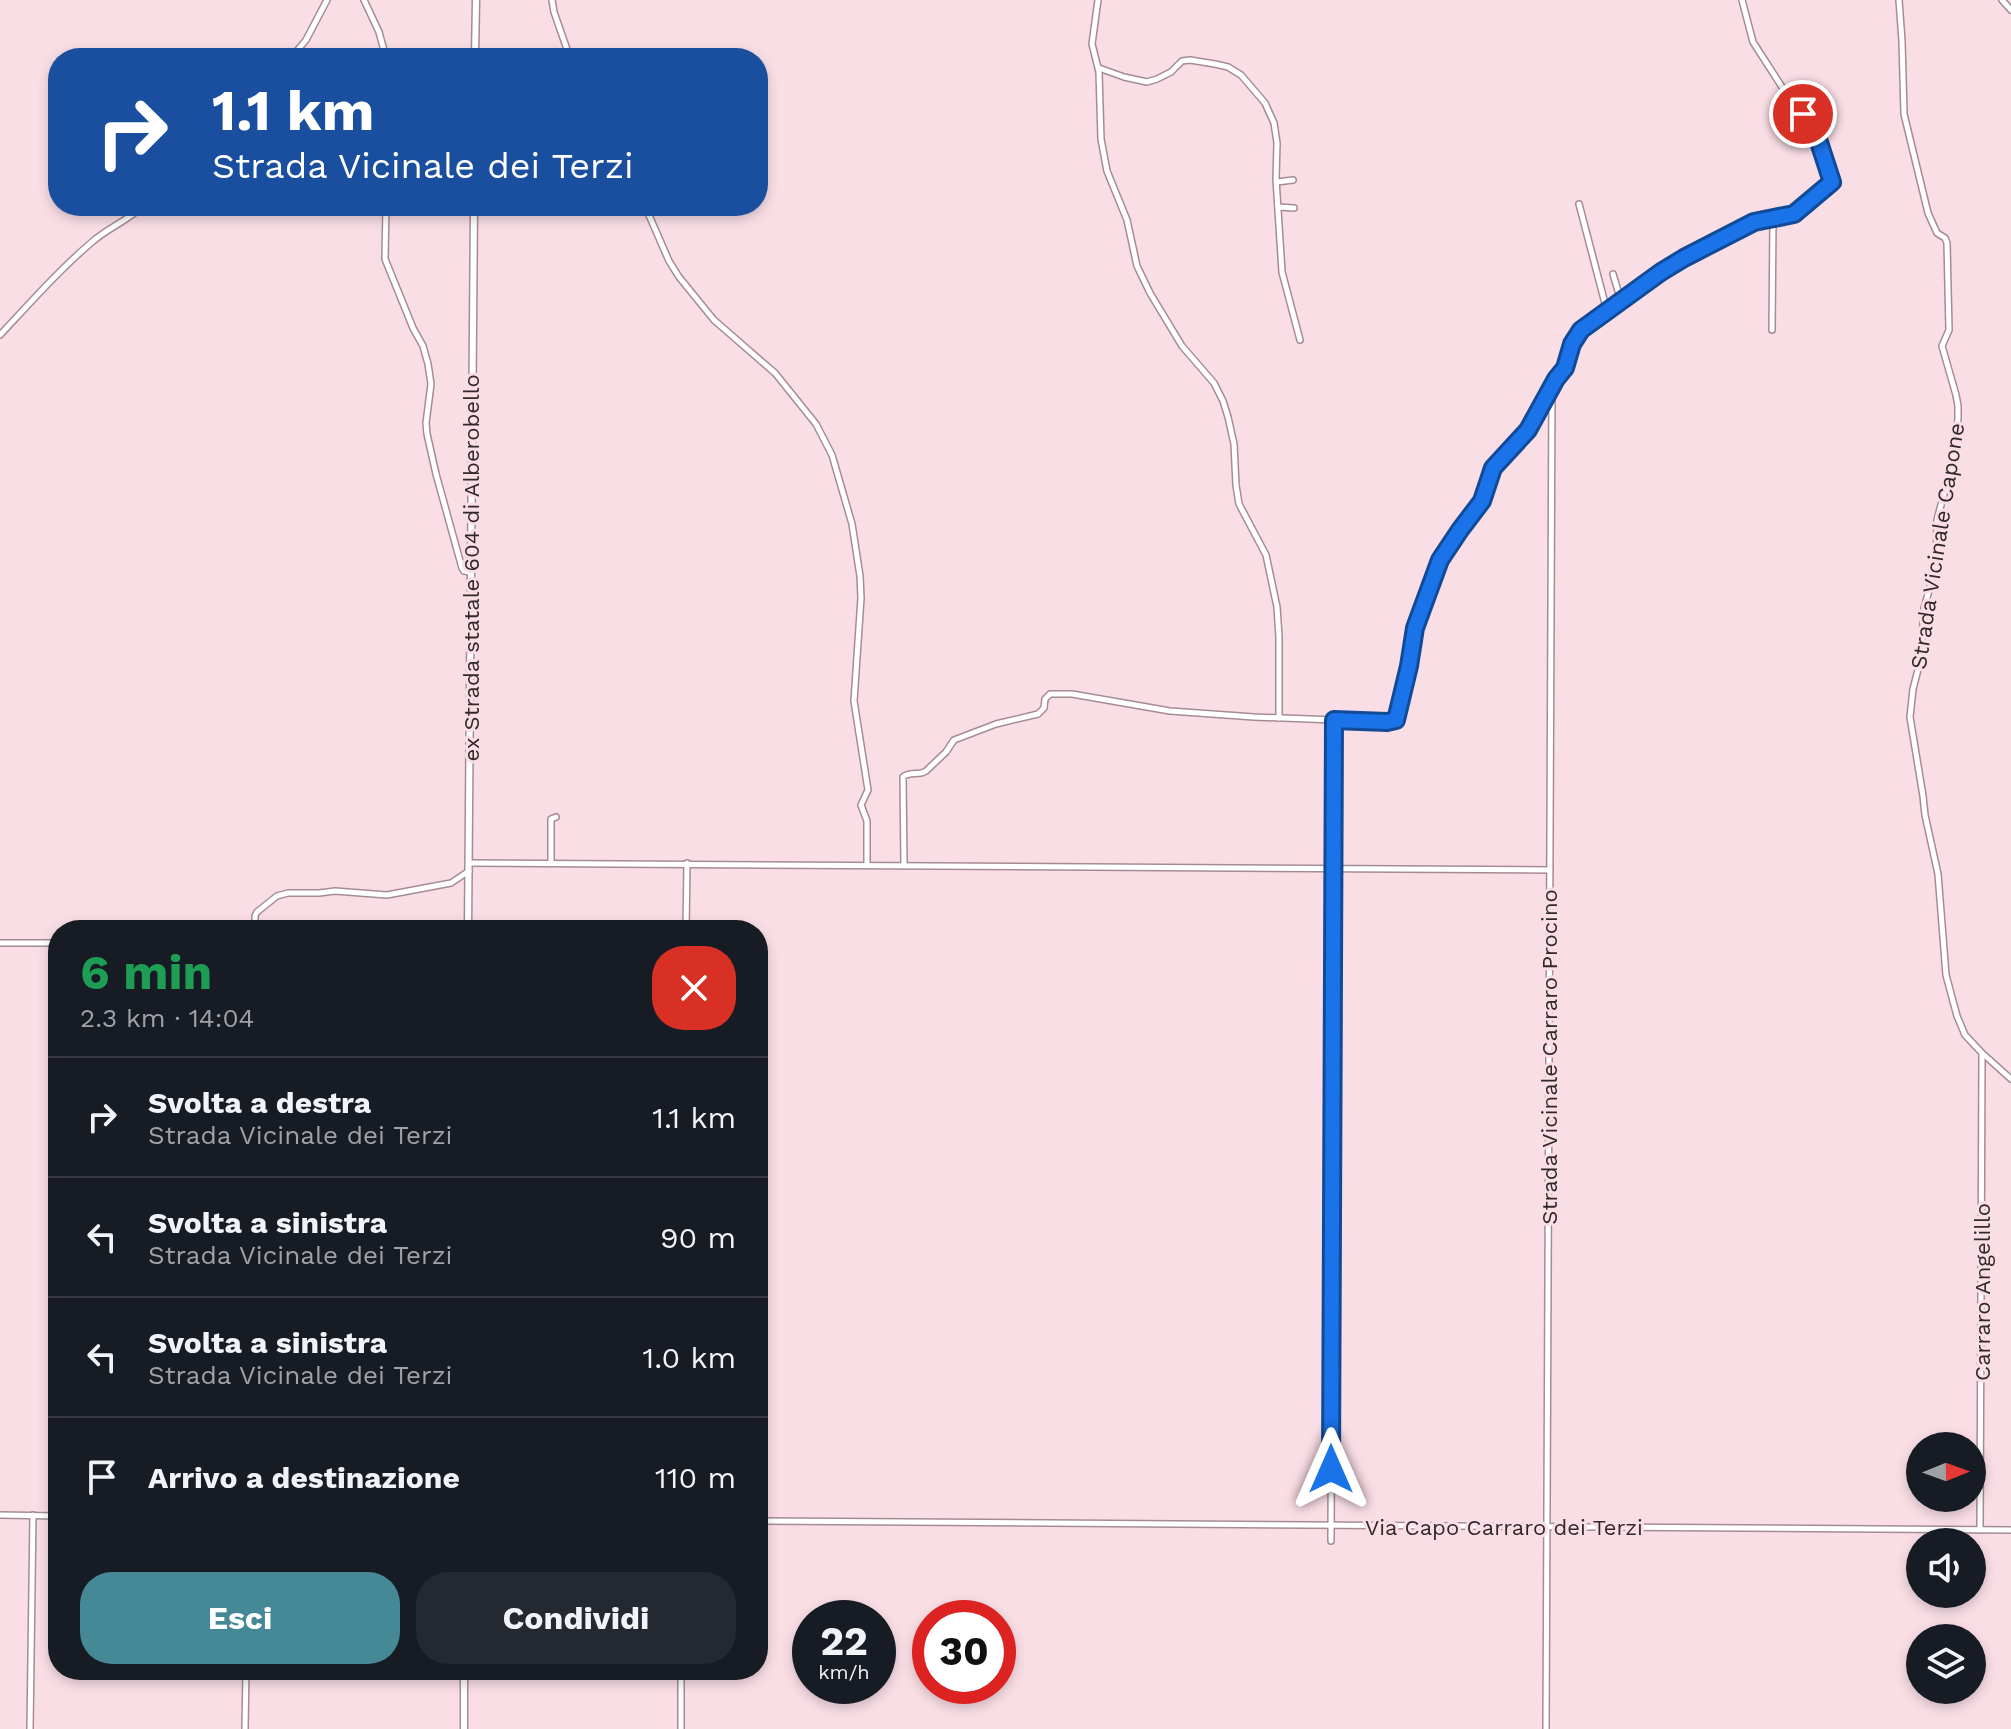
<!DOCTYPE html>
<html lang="it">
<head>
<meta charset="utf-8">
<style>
  :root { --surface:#171b24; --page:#242831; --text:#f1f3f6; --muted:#9ea1a6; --line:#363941; --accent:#448995 }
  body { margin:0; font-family:"Work Sans",sans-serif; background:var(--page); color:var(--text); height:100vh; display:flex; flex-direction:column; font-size:30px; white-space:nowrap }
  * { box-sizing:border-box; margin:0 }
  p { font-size:26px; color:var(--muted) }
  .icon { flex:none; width:44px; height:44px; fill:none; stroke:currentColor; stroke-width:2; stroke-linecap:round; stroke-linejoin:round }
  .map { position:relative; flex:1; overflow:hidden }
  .panel { position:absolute; left:48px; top:920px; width:720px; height:760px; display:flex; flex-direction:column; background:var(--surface); border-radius:32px; box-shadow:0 4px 12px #0003 }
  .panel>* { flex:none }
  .top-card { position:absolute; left:48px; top:48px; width:720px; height:168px; border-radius:32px; box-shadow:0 4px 12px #0003; background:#1a4fa0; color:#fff; overflow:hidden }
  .needle { width:52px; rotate:89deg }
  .buttons { position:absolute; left:1906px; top:1432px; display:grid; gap:16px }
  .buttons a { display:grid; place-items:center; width:80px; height:80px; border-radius:50%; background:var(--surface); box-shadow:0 4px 12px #0003; font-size:40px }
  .speed { position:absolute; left:792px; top:1600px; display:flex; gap:16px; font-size:40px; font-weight:700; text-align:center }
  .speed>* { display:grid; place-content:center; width:104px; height:104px; border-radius:50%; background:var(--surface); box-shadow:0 4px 12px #0003; line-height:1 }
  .speed small { font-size:20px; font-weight:400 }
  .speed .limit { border:12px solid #d22; background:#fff; color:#111 }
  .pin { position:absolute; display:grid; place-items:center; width:68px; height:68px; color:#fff; margin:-34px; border:4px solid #fff; border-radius:50%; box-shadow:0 2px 8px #0007 }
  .me { position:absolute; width:88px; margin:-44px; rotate:0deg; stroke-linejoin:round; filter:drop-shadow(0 0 6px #0008) }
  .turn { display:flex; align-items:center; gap:28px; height:168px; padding:0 32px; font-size:36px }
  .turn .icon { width:104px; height:104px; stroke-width:2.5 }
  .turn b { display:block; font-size:56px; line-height:68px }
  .round { display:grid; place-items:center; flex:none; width:84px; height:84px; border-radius:32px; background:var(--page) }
  .summary { display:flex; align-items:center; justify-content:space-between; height:136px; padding:0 32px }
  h1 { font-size:48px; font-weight:700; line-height:60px; color:#1e9e55 }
  .cta { display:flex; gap:16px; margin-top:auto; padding:16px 32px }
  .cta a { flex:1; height:92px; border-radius:32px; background:var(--accent); color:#fff; font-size:32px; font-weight:700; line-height:92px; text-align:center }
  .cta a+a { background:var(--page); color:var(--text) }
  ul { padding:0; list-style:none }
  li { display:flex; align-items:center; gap:24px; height:120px; padding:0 32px; border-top:2px solid var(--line) }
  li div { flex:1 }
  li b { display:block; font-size:30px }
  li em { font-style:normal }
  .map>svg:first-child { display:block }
</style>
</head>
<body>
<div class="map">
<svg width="2011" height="1729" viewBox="0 0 2011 1729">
  <rect width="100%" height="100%" fill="#fadee6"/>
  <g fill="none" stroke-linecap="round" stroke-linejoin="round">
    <defs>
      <g id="minor">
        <polyline points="364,0 379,32 386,58"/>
        <polyline points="552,0 554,12 570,58"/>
        <polyline points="1098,0 1092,44 1099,72 1101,139 1107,171 1127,220 1137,266 1150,293 1182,346 1214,383 1223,401 1228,417 1234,444 1236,485 1239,504 1266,555 1277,607 1279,637 1279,718"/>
        <polyline points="1899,0 1902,41 1904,114 1928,213 1937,233 1945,238 1947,243 1949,330 1942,346 1956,395 1958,406 1958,419 1950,471 1937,520 1936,566 1924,608 1921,658 1913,689 1910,717 1923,796 1925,815 1938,874 1946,975 1957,1016 1965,1035 1982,1053 2011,1079"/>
        <polyline points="2002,0 2011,10"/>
        <polyline points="291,58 306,40 327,0"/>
        <polyline points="1099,68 1124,77 1147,82 1157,79 1171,72 1182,61 1190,60 1215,64 1228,67 1241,75 1265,103 1274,123 1277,143 1276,179 1282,272 1300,340"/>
        <polyline points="1277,182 1293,180"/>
        <polyline points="1579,204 1607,311"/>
        <polyline points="386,206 385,259 413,328 423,346 428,364 431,384 426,423 427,434 436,474 462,568 464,571 471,572"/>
        <polyline points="645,206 669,261 679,277 714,320 775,373 816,424 832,455 852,524 860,576 861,598 854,701 868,790 861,805 867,821 867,865"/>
        <polyline points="1278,207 1294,208"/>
        <polyline points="1613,274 1621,301"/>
        <polyline points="1772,330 1773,219"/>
        <path d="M0,335c30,-32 59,-65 92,-93 16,-14 35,-21 51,-36"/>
        <polyline points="469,863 1550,870"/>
        <polyline points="551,863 551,819 556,817"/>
        <path d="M904,865l-1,-88c7,-6 16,-1 23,-6l20,-19 8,-12 42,-16 42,-10 6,-6 1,-9 5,-5h22l98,17 84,6 133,5 9,-2 10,-42 9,-50 25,-68 20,-30 22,-29 11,-33 35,-38 28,-51 9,-11 7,-24 9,-14 80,-58 23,-14 70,-36 40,-8 10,-6 28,-26 -19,-56 -22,-25 -38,-59 -11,-42"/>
        <polyline points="255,930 255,916 257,912 277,896 288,893 319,893 335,891 387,895 451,883 469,871"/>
        <polyline points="686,930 687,863"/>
        <polyline points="0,943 58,943"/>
        <polyline points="0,1515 58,1516"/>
        <polyline points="758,1521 2011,1530"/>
        <polyline points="1980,1530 1982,1054"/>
        <polyline points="1331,1541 1334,720"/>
        <polyline points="30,1729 33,1515"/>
        <polyline points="245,1729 246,1670"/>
        <polyline points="681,1729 681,1670"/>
        <polyline points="1546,1729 1552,386"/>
      </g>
      <g id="major">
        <polyline points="475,58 476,0"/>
        <polyline points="468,930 474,206"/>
        <polyline points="464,1729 464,1670"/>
      </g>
    </defs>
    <use href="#minor" stroke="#a58c93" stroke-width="8"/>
    <use href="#major" stroke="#a58c93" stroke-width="9"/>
    <use href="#minor" stroke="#fff" stroke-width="5"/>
    <use href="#major" stroke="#fff" stroke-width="6"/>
  </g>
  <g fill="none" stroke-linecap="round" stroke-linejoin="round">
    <defs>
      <polyline id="route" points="1331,1469 1334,720 1387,722 1396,720 1409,666 1415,628 1440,560 1460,530 1482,501 1493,468 1528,430 1556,379 1565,368 1572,344 1581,330 1661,272 1684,258 1754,222 1794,214 1832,182 1816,133 1811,122 1803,114"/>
    </defs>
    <use href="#route" stroke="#114b97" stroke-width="20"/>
    <use href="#route" stroke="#1a73e8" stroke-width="14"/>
  </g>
  <g text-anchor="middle" stroke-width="6" stroke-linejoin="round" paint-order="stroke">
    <g font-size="22" fill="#32282a" stroke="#fadee6">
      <text transform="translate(1937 546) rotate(-81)" y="8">Strada Vicinale Capone</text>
      <text transform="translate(471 568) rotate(-90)" y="8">ex Strada statale 604 di Alberobello</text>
      <text transform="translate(1549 1057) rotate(-90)" y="8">Strada Vicinale Carraro Procino</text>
      <text transform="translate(1982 1292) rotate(-90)" y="8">Carraro Angelillo</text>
      <text x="1504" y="1535">Via Capo Carraro dei Terzi</text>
    </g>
  </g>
</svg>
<div class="buttons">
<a><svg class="needle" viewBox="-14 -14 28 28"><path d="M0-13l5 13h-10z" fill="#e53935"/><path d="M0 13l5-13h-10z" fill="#9ea1a6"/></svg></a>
<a><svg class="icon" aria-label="sound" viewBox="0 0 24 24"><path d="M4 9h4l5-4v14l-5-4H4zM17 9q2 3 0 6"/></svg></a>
<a><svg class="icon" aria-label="layers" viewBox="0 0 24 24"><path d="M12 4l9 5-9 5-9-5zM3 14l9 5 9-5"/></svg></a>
</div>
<div class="speed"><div>22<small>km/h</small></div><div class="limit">30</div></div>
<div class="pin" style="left:1803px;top:114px;background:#d93025"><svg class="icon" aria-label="arrive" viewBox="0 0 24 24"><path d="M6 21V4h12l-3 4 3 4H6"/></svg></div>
<svg class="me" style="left:1331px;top:1469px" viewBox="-20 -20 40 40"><path d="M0-17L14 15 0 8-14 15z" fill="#1a73e8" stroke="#fff" stroke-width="4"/></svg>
<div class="top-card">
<div class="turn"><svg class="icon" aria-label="right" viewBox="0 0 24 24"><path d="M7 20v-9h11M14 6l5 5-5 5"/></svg><div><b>1.1 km</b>Strada Vicinale dei Terzi</div></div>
</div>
<section class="panel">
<div class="summary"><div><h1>6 min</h1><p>2.3 km · 14:04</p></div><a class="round" style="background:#d93025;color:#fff"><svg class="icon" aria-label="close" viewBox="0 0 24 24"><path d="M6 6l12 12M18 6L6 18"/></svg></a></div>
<ul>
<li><svg class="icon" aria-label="right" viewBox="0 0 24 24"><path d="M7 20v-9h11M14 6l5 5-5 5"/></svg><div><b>Svolta a destra</b><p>Strada Vicinale dei Terzi</p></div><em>1.1 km</em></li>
<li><svg class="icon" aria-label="left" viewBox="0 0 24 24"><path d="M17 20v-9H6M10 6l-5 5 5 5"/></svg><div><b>Svolta a sinistra</b><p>Strada Vicinale dei Terzi</p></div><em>90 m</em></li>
<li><svg class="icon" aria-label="left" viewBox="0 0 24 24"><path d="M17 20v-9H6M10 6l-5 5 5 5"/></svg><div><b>Svolta a sinistra</b><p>Strada Vicinale dei Terzi</p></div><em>1.0 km</em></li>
<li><svg class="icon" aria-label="arrive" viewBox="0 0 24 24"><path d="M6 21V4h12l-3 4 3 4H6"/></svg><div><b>Arrivo a destinazione</b></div><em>110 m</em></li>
</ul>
<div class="cta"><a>Esci</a><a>Condividi</a></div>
</section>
</div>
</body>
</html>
